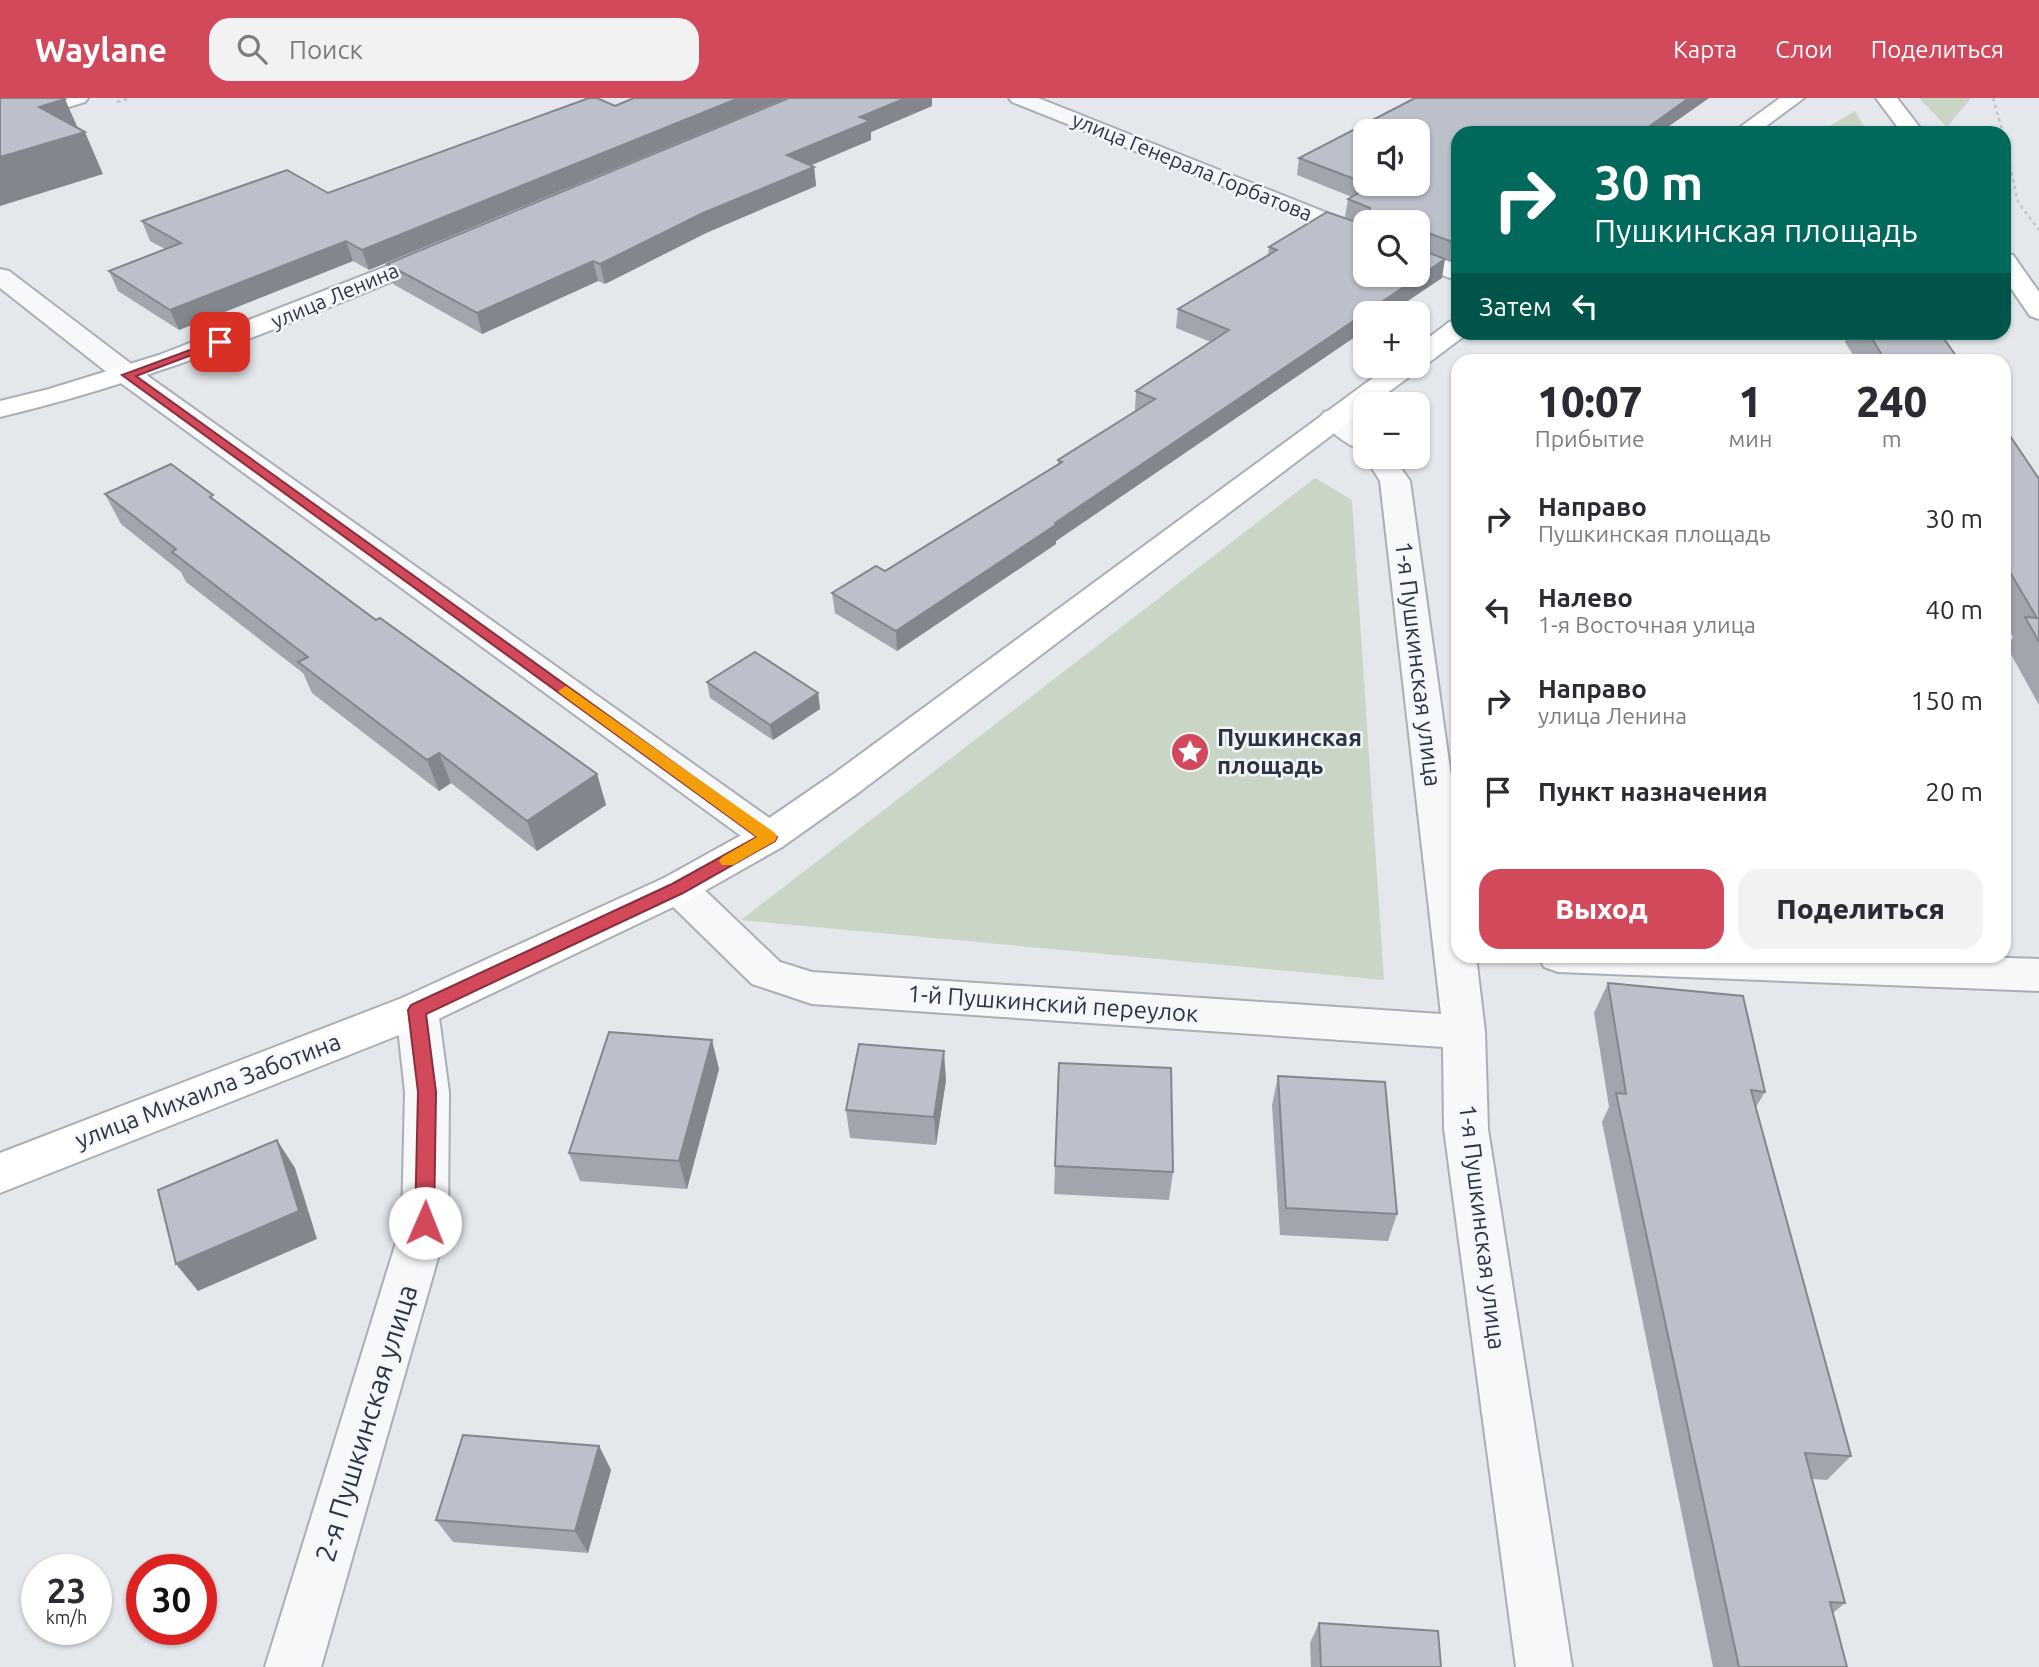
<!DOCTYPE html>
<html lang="ru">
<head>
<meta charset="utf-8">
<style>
  :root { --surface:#fff; --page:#f2f2f3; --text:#2b2b33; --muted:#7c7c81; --accent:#d1495b }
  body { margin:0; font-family:Ubuntu,sans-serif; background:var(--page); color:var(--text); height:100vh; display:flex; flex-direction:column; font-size:26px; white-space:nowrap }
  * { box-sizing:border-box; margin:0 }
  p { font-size:23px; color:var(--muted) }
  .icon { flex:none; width:38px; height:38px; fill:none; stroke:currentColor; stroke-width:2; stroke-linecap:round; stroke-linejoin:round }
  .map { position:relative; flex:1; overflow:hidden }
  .side { position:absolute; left:1451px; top:256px; width:560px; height:609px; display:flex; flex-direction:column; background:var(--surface); border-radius:21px; box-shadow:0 2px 5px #0004 }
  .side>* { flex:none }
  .hud { position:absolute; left:1451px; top:28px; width:560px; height:214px; border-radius:21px; box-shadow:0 2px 5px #0004; background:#00695c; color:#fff; overflow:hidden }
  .fabs { position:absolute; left:1353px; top:21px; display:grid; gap:14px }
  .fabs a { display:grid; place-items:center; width:77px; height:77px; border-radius:14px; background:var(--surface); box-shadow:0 2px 5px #0004; font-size:35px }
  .speed { position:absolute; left:21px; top:1456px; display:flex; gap:14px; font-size:35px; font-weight:700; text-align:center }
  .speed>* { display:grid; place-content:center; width:91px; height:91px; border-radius:50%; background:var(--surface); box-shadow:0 2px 5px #0004; line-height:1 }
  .speed small { font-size:18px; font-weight:400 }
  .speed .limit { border:10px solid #d22; background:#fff; color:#111 }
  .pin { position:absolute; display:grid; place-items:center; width:60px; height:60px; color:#fff; margin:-30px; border-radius:14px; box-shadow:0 4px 10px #0006 }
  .me { position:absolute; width:77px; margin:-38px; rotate:1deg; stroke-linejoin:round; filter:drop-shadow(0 0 5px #0008) }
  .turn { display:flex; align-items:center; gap:24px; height:147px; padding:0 28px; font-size:32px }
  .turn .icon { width:91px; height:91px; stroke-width:2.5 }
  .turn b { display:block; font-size:49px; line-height:60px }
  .then { display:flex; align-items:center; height:66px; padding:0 28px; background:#0003; gap:14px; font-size:26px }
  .eta { display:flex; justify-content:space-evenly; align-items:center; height:119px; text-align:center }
  .eta b { font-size:42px; font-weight:800; line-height:49px }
  .action { display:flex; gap:14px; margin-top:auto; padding:14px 28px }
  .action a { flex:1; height:80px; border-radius:21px; background:var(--accent); color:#fff; font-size:28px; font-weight:800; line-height:80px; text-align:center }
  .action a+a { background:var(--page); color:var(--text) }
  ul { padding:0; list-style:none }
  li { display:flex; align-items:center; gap:21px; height:91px; padding:0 28px }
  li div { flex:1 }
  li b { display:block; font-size:26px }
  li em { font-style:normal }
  header { display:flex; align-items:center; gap:42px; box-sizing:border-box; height:98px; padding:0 35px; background:var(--accent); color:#fff }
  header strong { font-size:33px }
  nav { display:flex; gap:38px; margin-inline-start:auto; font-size:24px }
  .search { width:490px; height:63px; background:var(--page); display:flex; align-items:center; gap:18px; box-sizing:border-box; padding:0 24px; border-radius:21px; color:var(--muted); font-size:26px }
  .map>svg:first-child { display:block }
</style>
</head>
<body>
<header>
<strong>Waylane</strong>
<div class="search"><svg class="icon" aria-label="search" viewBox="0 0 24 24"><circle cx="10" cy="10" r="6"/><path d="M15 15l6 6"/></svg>Поиск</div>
<nav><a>Карта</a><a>Слои</a><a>Поделиться</a></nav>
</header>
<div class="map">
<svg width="2039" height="1569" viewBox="0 0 2039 1569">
  <rect width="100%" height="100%" fill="#e4e7ec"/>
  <g fill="#c9d6c5">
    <polygon points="1919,0 1971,0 1947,29"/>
    <polygon points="1855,13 1868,35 1818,35"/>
    <polygon points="1315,380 1352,402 1384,882 741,822"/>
  </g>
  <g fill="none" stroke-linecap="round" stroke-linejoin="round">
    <defs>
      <g id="minor">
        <polygon points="1009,0 1038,0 1365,130 1365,145 1012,4"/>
        <polygon points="1418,152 1458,167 1458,183 1418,168"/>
        <polygon points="0,171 9,173 138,271 782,729 788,739 782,749 769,753 756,749 118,283 0,190"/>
        <path d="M1334,312l10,2 21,16v23c-16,-4 -36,-19 -45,-33l4,-6z"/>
        <polygon points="1365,359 1393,359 1410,383 1458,729 1458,858 1476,858 1485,934 1488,1031 1572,1569 1516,1569 1444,1031 1443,949 812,906 752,886 664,800 659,790 664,780 678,776 692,780 780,864 812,874 1441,916 1380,383"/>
        <polygon points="1538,858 1946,858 2039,861 2039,893 1558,874 1544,869"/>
        <polygon points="417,896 432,900 438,912 449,994 448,1125 321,1569 265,1569 402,1125 405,994 396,912 402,900"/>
      </g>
      <polygon id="tertiary" points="56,0 88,0 85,4 0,30 0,17"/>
      <g id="secondary">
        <polygon points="1780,0 1804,0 1757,35 1732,35"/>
        <polygon points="1876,0 1897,0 1924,35 1902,35"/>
        <path d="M439,148l9,2 3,5 -3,5c-147,62 -293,122 -448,159v-16l49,-12 110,-34z"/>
        <polygon points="2004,155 2013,157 2039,194 2039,221 2030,218 2004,180"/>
        <polygon points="1458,222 1458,234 1467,236 1427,266 1419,268 1416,274 1372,306 1365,306 1365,312 858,695 782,749 692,800 432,924 0,1095 0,1055 402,900 664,780 756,729 832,677 1389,268 1418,268 1418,248 1449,224"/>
      </g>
    </defs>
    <use href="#minor" stroke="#a9aeb7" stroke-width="4"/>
    <use href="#tertiary" stroke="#a9aeb7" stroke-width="4"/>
    <use href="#secondary" stroke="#a9aeb7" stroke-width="4"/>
    <g stroke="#c2c5cb" stroke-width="2.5" stroke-dasharray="3.5 3.5" stroke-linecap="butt">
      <polyline points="1993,0 2003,35"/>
      <polyline points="117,4 130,0"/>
      <polyline points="2004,40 2018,104 2039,132"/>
    </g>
    <use href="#minor" fill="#f7f8fa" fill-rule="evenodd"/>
    <use href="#tertiary" fill="#f7f8fa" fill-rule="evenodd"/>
    <use href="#secondary" fill="#fff" fill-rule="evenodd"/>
  </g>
  <g fill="#a1a5ae" fill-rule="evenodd">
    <polygon points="589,0 369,172 353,163 179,232 118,193 109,173 165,151 150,143 142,123 328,95"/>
    <polygon points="789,0 932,0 932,8 871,34 871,42 810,68 814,69 816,88 706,135 605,186 598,183 482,236 393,186 387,166"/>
    <path d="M1415,0h294l-50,35h-201v131l-39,-15 23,29 -77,35v17l-309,211v3l-159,107 -62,-38 -3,-20 53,-22 173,-107v-4l79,-49 -2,-1 1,-19 75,-49 -35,-14 2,-19 90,-53 1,-9 91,-24 -15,-6 3,-18 4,-2 -55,-22 2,-17zM1365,33l53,53h-53zM1365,124h53l-53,53z"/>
    <polygon points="1849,234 1939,234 1959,262 1856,262 1845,244"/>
    <polygon points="2004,329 2039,381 2039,607 2007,549 2013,539 2004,523"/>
    <polygon points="105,396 216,404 376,522 597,676 606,707 537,753 451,685 439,693 312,595 303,575 186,484 181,474 121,426"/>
    <polygon points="707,584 818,595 820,611 773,642 710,600"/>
    <polygon points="1608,885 1765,994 1756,1009 1851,1358 1827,1382 1812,1381 1845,1505 1833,1515 1847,1569 1713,1569 1602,1024 1609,1009 1594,915"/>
    <polygon points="1059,965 1173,1074 1169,1102 1054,1096"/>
    <polygon points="719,971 687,1091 580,1083 569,1055"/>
    <polygon points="1278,978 1397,1116 1388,1143 1280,1137 1272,1007"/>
    <polygon points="946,982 936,1047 850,1040 846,1012"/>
    <polygon points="599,1348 611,1372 588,1455 453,1444 436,1422"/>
    <polygon points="1319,1525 1441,1569 1311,1569 1310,1545"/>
  </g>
  <g fill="#83868d">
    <polygon points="739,0 787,0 369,172 362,152"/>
    <polygon points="906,0 932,0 932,8 871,34 871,42 789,76 787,57 860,19"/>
    <polygon points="1689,0 1709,0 1659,35 1640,35"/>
    <polygon points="65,1 80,35 85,34 103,76 0,108 0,59 39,9"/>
    <polygon points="814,69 816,88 706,135 605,186 600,166 703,115"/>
    <polygon points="346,143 353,163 179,232 170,212"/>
    <polygon points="1445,161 1442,180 1390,215 1365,215"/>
    <polygon points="593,163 598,183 482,236 477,215"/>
    <polygon points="1365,215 1365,232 1056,443 1056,446 897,553 896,533"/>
    <polygon points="818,595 820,611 773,642 770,627"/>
    <polygon points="439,655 451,685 439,693 427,662"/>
    <polygon points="597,676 606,707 537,753 527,723"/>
    <polygon points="712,942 719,971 687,1091 679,1063"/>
    <polygon points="944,953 946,982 936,1047 934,1019"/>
    <polygon points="277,1042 295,1070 317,1141 198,1193 176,1166"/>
    <polygon points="599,1348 611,1372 588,1455 575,1433"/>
  </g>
  <g fill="#bbc0ca" stroke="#83868d" stroke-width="2">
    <polygon points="0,0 63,0 65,1 39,9 85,34 0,59"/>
    <polygon points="589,0 597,0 615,8 634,0 739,0 362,152 346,143 170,212 109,173 181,145 142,123 287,72 328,95"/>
    <polygon points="789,0 906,0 860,19 870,23 787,57 814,69 703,115 600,166 593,163 477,215 387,166"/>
    <polygon points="1415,0 1689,0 1640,35 1458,35 1458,146 1420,132 1419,151 1445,161 1055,425 1057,426 896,533 832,495 876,468 885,473 1062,364 1058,362 1155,301 1136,293 1229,232 1178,211 1277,152 1269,149 1327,114 1365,127 1365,177 1418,177 1418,124 1370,124 1370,110 1348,101 1372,87 1368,86 1418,86 1418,33 1365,33 1365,85 1299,60"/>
    <polygon points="1868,234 1939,234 1959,262 1885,262"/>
    <polygon points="2004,329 2039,381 2039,544 2025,519 2037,520 2004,464"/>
    <polygon points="171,366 213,397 210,399 376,522 380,520 597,676 527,723 439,655 427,662 298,564 308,559 172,454 176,451 105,396"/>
    <polygon points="755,554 818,595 770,627 707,584"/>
    <polygon points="1608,885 1743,898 1765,994 1751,992 1851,1358 1805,1355 1845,1505 1830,1504 1847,1569 1739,1569 1616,995 1626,996"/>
    <polygon points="609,934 712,942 679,1063 569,1055"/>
    <polygon points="859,946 944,953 934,1019 846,1012"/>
    <polygon points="1059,965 1171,970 1173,1074 1055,1068"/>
    <polygon points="1278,978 1385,984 1397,1116 1286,1110"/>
    <polygon points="277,1042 299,1113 176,1166 158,1092"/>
    <polygon points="463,1337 599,1348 575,1433 436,1422"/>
    <polygon points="1319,1525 1438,1533 1441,1569 1321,1569"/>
  </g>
  <polygon fill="#d1495b" stroke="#882f3b" stroke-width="2" points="217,242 226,244 136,278 777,739 775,743 683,795 426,916 436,994 434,1125 432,1131 425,1133 418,1131 415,1125 418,994 408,912 411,907 672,786 757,739 122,277"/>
  <polygon fill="#f59e0b" points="566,588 775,735 777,739 775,743 733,767 722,767 719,763 722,759 757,739 561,596 558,593"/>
  <defs>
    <symbol id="sight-disc" viewBox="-11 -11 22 22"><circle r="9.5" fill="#d1495b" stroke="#f4f6f9"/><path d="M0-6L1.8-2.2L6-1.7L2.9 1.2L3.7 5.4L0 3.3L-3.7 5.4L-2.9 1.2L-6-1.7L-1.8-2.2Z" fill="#fff"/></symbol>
  </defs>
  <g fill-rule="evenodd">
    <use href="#sight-disc" x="1168" y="632" width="44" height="44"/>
  </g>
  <g text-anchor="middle" stroke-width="5" stroke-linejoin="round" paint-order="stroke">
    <g font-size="21" fill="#2b3445" stroke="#f4f6f9">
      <text transform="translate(1192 69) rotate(22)" y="7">улица Генерала Горбатова</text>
      <text transform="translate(335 198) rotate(-23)" y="7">улица Ленина</text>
    </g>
    <g font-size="24" fill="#2b3445" stroke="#f4f6f9">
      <text transform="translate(1418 566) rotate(83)" y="8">1-я Пушкинская улица</text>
      <text transform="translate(1053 906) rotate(4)" y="8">1-й Пушкинский переулок</text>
      <text transform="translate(208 993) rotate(-21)" y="8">улица Михаила Заботина</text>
      <text transform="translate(1482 1129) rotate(83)" y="8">1-я Пушкинская улица</text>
    </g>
    <g font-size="24" font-weight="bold" fill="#2b3445" stroke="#f4f6f9" text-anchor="start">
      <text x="1217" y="648">Пушкинская<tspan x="1217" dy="28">площадь</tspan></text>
    </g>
    <g font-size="28" fill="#2b3445" stroke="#f4f6f9">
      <text transform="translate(366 1325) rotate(-73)" y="10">2-я Пушкинская улица</text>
    </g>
  </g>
</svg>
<div class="fabs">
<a><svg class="icon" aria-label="sound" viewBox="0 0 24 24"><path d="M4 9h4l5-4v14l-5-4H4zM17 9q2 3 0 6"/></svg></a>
<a><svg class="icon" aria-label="search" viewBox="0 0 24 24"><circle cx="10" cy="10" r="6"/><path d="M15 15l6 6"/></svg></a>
<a>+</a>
<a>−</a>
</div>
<div class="speed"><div>23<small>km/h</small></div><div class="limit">30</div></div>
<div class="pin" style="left:220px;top:244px;background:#d93025"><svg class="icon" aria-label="arrive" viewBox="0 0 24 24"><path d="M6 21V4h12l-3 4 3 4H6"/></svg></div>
<svg class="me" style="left:425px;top:1125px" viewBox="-20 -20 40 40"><circle r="19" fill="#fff"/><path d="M0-13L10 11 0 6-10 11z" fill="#d1495b"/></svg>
<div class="hud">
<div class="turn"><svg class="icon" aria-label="right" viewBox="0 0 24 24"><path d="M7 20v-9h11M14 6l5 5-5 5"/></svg><div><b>30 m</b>Пушкинская площадь</div></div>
<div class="then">Затем<svg class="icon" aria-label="left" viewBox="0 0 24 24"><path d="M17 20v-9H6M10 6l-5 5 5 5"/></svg></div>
</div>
<section class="side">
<div class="eta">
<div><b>10:07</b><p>Прибытие</p></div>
<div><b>1</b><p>мин</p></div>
<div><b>240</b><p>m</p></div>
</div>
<ul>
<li><svg class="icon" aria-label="right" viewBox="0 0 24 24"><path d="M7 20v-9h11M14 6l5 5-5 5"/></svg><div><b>Направо</b><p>Пушкинская площадь</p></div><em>30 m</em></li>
<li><svg class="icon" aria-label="left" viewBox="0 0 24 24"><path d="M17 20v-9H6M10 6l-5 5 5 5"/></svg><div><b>Налево</b><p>1-я Восточная улица</p></div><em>40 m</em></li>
<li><svg class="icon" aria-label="right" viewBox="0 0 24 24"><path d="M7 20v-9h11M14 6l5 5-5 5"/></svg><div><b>Направо</b><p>улица Ленина</p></div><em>150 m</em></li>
<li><svg class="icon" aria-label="arrive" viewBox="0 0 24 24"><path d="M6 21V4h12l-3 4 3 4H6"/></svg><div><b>Пункт назначения</b></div><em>20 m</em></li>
</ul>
<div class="action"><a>Выход</a><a>Поделиться</a></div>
</section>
</div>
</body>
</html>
